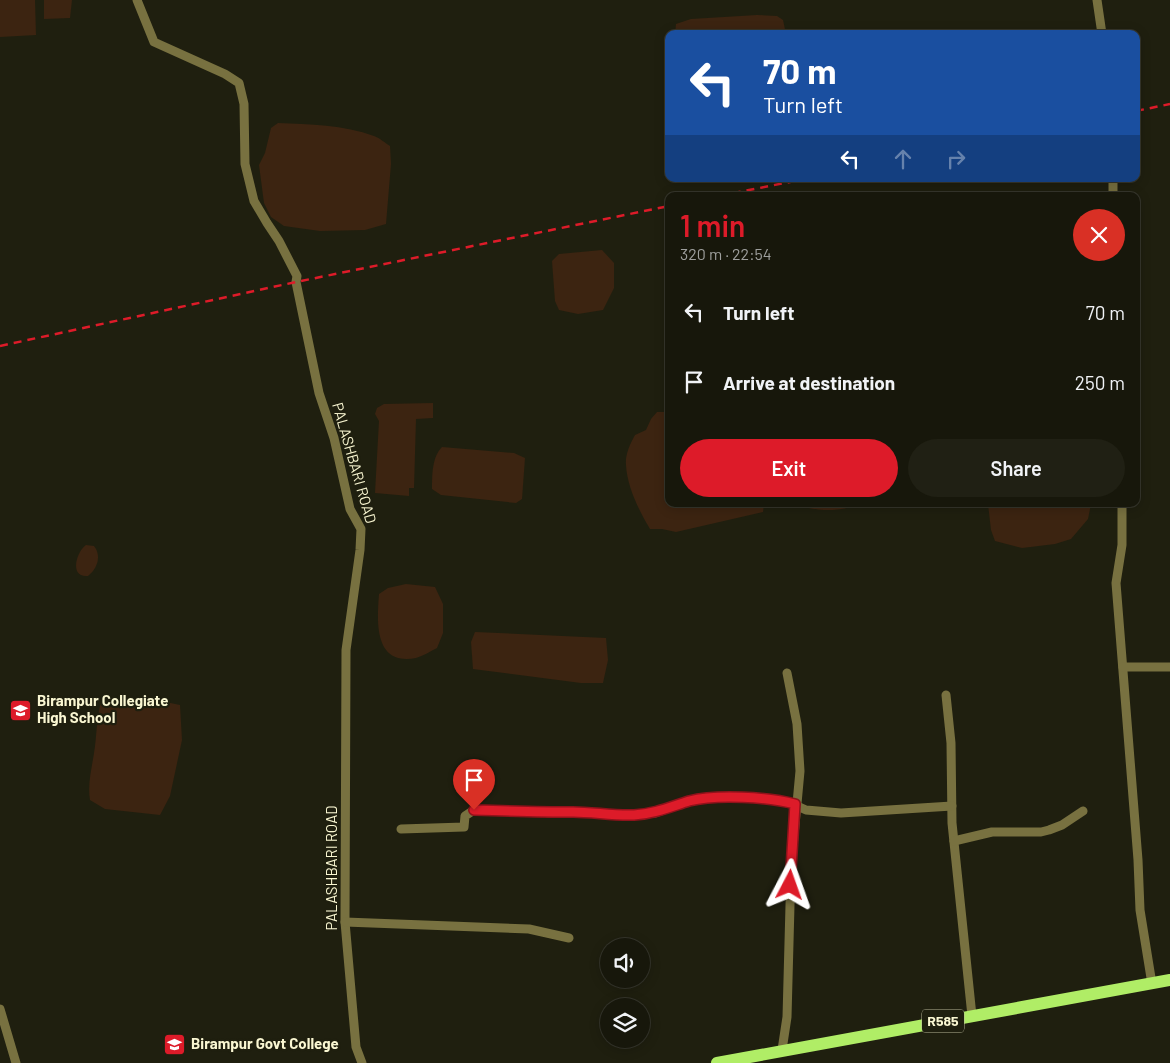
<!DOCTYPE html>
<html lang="en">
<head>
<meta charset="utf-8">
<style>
  :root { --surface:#17170b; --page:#202014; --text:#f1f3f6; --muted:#9e9f9d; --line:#36362c; --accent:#dd1b29 }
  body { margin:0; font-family:Barlow,sans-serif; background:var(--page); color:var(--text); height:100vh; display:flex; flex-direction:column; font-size:19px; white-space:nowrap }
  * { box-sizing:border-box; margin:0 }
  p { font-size:16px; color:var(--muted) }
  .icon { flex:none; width:28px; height:28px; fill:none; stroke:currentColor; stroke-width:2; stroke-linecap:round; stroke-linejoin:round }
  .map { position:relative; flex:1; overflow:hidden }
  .side { position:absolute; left:665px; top:192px; width:475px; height:315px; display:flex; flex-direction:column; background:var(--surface); border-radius:10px; box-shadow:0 2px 12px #0003,0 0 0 1px var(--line) }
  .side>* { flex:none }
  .hud { position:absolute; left:665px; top:30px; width:475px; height:152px; border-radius:10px; box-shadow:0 2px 12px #0003,0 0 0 1px var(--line); background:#1a4fa0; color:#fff; overflow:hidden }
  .fabs { position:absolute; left:600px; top:938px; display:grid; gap:10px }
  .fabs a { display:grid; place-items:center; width:50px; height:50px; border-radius:50%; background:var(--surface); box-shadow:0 2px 12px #0003,0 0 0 1px var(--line); font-size:25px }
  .pin { position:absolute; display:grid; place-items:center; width:42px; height:42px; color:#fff; margin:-51px -21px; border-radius:50% 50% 50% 0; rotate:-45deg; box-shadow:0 0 5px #0007 }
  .pin .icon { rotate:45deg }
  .me { position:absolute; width:55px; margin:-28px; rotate:4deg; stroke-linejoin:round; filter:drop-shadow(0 0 4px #0008) }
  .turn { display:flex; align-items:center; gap:18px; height:105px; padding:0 15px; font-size:22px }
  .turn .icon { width:65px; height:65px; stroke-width:2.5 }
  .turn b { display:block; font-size:35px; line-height:42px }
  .lanes { display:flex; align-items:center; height:48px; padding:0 15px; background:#0003; justify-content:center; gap:25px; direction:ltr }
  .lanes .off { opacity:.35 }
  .round { display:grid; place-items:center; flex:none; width:52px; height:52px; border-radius:26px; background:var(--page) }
  .head { display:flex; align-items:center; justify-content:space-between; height:85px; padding:0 15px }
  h1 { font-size:30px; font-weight:600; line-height:38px; color:var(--accent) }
  .primary-button { display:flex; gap:10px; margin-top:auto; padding:10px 15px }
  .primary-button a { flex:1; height:58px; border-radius:30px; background:var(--accent); color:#fff; font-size:20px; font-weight:600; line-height:58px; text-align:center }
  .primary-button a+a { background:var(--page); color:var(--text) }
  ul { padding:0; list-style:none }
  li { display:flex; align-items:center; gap:15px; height:70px; padding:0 15px }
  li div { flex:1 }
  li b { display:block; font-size:19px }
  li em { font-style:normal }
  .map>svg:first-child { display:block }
</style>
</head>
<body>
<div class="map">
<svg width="1170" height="1063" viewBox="0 0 1170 1063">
  <rect width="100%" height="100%" fill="#1f1f0f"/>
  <g fill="#3c2411">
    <polygon points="0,0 35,0 36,35 0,37"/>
    <polygon points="44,0 72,0 70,18 44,19"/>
    <polygon points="757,15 777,16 783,20 786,34 675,34 676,24 691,19"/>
    <path d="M278,123c31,1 66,2 96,13 6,2 11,7 16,10l1,18 -5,60 -21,6 -45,1 -36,-5 -13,-9 -7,-14 -5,-38 6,-12 6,-25z"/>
    <polygon points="602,250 614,263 614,288 603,310 578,314 559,310 555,301 552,261 559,254"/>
    <polygon points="433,403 433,418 416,419 414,488 409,488 409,496 375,493 379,421 375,414 377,408 384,404"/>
    <path d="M657,412h12v92h95l-1,8 -87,20 -14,-3h-12c-11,-18 -23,-43 -24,-64 -1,-10 4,-21 9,-30l11,-5 5,-11z"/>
    <path d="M442,447l72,6 11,5 -3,41 -6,4 -75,-8 -9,-6c0,-14 0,-32 10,-42z"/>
    <path d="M795,504h62c-17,9 -44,7 -62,0z"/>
    <polygon points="988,504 1091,504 1088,519 1071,539 1055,544 1022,548 995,541 991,530"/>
    <path d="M86,545l8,1c8,10 3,23 -6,30 -19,2 -12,-24 -2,-31z"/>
    <path d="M406,584l29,3 8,17v29l-6,15c-6,3 -14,8 -21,10 -42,8 -39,-36 -37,-64l9,-6z"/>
    <polygon points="475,632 606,638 608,660 603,683 581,683 473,669 471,642"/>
    <path d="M103,696l53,4 24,5 2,35 -12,56 -10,19 -55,-6 -15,-9c-3,-18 3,-36 5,-54 2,-17 2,-34 8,-50z"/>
  </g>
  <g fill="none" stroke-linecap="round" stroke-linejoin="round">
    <g stroke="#787140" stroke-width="9">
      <polyline points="137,0 154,42 225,74 239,83 244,104 245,164 254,201 267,223 279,241 297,276 296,282 319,393 334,438 350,509 361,529 360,550 346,650 345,922 356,1047 362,1063"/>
      <polyline points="1097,0 1102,34"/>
      <polyline points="1113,179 1113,196"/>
      <polyline points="1122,504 1122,545 1116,583 1138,860 1140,910 1152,984"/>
      <polyline points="1123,667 1170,667"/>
      <polyline points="946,695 951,743 952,823 972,1016"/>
      <polyline points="401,829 464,827 465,816 474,810 536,811 549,813 572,812 633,815 655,813 690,801 712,797 771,799 795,805 806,810 841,813 952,806"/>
      <polyline points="954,841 992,832 1041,832 1049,830 1062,825 1083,811"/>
      <polyline points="345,922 529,929 569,938"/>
      <polyline points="0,1009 16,1063"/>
      <polyline points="782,1050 787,1017 791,868 800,771 797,724 787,673"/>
    </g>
    <polyline stroke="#b0ed66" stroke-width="12" points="717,1063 1170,980"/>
    <g stroke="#dd1b29" stroke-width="2.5" stroke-dasharray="8 6" stroke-linecap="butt">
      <polyline points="1136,111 1170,104"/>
      <polyline points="719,196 805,179"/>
      <polyline points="0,346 296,282 669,206"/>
    </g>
  </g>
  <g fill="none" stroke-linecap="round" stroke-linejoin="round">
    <defs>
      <path id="route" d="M474,810c33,1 66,2 99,2 20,0 41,4 61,3 20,-1 36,-8 55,-14 28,-7 79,-4 106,3l-5,81"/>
    </defs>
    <use href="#route" stroke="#90121b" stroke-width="12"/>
    <use href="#route" stroke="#dd1b29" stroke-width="9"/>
  </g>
  <defs>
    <symbol id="school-square" viewBox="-11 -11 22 22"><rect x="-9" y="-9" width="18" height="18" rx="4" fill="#dd1b29" stroke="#1f1f0f"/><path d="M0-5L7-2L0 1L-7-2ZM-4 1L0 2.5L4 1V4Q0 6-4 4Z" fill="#fff"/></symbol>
    <symbol id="university-square" viewBox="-11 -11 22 22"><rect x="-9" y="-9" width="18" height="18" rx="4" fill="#dd1b29" stroke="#1f1f0f"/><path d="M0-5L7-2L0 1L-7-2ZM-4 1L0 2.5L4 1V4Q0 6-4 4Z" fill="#fff"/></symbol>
  </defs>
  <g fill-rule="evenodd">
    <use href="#school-square" x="8" y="698" width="25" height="25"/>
    <use href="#university-square" x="162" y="1032" width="25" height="25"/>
  </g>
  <g text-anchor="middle" stroke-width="4.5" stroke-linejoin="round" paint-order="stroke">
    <rect fill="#1f1f0f" stroke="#b8b698" stroke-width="1" x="922" y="1009.5" width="42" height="23" rx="4"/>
    <g font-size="14" font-weight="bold" fill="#faf7d2">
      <text x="943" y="1026">R585</text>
    </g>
    <g font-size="15" fill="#faf7d2" stroke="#1f1f0f">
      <text transform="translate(354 463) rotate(74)" y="5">PALASHBARI ROAD</text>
      <text transform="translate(332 868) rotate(-90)" y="5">PALASHBARI ROAD</text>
    </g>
    <g font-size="15" font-weight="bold" fill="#faf7d2" stroke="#1f1f0f" text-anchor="start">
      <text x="37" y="706">Birampur Collegiate<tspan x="37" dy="17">High School</tspan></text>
      <text x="191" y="1049">Birampur Govt College</text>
    </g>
  </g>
</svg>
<div class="fabs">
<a><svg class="icon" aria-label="sound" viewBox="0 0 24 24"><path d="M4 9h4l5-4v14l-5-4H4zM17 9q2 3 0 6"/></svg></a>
<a><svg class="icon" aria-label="layers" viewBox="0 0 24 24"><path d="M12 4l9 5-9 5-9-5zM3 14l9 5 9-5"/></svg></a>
</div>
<div class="pin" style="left:474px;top:810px;background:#d93025"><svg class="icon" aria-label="arrive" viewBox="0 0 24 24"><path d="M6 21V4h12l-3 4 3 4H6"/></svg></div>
<svg class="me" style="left:790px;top:885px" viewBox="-20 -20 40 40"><path d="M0-17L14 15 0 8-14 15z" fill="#dd1b29" stroke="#fff" stroke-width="4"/></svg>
<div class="hud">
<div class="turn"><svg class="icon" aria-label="left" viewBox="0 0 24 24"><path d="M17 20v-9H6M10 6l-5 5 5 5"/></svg><div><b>70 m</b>Turn left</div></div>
<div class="lanes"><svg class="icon" aria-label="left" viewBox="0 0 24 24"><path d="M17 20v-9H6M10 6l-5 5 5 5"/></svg><svg class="icon off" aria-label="ahead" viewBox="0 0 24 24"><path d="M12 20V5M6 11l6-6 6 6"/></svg><svg class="icon off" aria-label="right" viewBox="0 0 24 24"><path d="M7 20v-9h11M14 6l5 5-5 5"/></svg></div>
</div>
<section class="side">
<div class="head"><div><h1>1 min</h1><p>320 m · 22:54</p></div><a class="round" style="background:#d93025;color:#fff"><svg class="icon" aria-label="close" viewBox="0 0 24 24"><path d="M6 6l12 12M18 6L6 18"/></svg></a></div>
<ul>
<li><svg class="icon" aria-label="left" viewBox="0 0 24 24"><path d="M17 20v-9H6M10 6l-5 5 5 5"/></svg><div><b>Turn left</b></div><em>70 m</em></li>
<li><svg class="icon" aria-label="arrive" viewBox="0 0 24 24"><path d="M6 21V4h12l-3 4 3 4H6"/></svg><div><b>Arrive at destination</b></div><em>250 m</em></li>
</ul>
<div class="primary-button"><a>Exit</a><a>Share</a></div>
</section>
</div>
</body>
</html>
